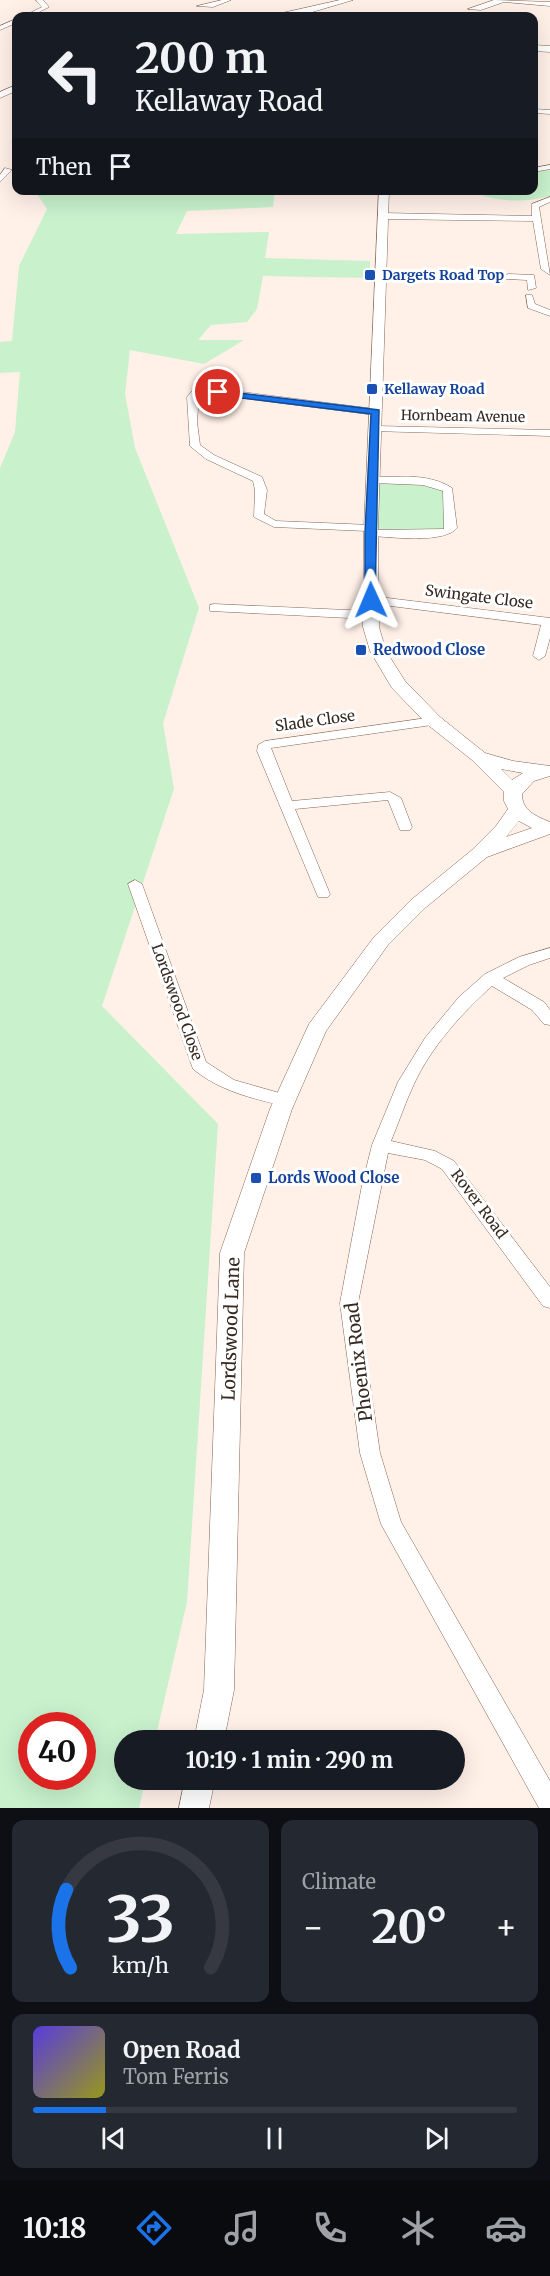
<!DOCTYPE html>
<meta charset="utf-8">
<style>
:root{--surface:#171b24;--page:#242831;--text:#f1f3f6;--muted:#9ea1a6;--line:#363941;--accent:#1a73e8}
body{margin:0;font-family:Merriweather,serif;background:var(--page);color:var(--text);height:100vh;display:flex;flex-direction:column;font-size:22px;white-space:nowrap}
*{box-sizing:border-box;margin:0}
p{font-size:20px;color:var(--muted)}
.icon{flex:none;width:33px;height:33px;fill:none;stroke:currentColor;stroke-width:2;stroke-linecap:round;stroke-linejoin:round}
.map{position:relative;height:1808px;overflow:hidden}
.details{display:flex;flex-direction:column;gap:12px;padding:12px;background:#0d0f14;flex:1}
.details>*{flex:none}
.guide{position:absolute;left:12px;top:12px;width:526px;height:183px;border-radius:12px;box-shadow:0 6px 24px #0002;background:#171b24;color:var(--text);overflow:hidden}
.speed{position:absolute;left:18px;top:1712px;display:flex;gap:12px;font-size:30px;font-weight:700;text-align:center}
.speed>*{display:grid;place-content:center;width:78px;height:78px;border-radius:50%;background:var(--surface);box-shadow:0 6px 24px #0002;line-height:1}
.speed .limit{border:9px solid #d22;background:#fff;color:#111}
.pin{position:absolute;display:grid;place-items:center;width:51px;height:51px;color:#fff;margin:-26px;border:3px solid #fff;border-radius:50%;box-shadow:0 2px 6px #0007}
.me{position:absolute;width:66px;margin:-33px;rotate:359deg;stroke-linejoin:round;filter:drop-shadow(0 0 4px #0008)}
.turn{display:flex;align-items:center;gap:21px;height:126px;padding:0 24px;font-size:27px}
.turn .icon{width:78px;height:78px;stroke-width:2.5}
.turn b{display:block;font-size:42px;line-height:51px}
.then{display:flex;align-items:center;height:57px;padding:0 24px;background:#0003;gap:12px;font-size:22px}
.big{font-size:45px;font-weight:700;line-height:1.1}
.details .widget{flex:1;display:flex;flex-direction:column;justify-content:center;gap:9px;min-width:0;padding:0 21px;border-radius:12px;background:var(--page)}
.details .dial{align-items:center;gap:0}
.dial svg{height:156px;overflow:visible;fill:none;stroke:var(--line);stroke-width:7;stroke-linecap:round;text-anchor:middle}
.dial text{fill:var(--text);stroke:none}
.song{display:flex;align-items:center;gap:18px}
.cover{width:72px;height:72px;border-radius:9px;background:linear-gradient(135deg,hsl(250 70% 55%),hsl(60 70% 35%))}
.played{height:6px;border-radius:3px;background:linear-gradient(90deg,var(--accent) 15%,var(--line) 15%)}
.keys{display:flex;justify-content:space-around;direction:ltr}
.heat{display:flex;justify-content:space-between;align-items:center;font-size:33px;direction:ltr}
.details .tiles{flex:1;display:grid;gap:12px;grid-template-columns:1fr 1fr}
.widget:last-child{grid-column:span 2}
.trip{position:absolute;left:114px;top:1730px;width:351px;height:60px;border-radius:30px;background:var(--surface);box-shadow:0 6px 24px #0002;font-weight:700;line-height:60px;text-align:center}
.tab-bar{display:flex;height:96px;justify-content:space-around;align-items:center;background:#090b0e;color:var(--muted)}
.tab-bar .icon{width:42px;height:42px}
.tab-bar .active{color:var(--accent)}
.tab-bar b{font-size:27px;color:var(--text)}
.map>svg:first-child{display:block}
.green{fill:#c8f1cc;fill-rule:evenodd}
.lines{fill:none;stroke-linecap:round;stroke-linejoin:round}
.minor-casing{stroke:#856554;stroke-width:1}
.tertiary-casing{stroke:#856554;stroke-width:1}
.minor{fill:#fff;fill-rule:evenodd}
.tertiary{fill:#fff;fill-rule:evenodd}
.route{fill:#1a73e8;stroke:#114b97;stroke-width:1.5}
.transit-dot{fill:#1a4fb4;stroke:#fff;stroke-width:2}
.labels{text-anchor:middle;stroke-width:6;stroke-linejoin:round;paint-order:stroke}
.far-transit-label{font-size:14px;font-weight:bold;fill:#164399;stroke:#fff;text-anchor:start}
.far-street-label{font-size:14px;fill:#362921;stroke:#fff}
.street-label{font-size:15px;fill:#362921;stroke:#fff}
.transit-label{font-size:15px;font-weight:bold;fill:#164399;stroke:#fff;text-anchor:start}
.near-street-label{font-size:18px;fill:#362921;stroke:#fff}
</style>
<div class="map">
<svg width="550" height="1808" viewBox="0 0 550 1808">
<rect width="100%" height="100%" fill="#fff0e8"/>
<!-- green -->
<g class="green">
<path d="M534 166 550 170V196C519 204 498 201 467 191L534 190Z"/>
<path d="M35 191H275L273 207 187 211 176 234 269 232 265 258 370 261V278L263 276 257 309 247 322 211 325 198 340H244L204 364 130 350 125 394 135 448 199 608 163 723 174 789 102 1006 218 1124 187 1602 155 1740H124V1779H146L139 1808H0V468L15 432 20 372 0 373V342L12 341 19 266 47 209ZM32 1725H82V1776H32Z"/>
<path d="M374 480 444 486 447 532 371 533Z"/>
</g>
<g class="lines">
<defs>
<g id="minor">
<path d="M36 0H43L49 7 31 16H24L42 7Z"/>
<path d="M222 0H231L213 7 197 6Z"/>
<path d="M494 0 550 2V6L504 2 481 10 468 9Z"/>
<path d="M16 19V23L0 30V26Z"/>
<path d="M534 109 550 110V114L534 113Z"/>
<path d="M550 165V169L534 172V168Z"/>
<path d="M5 168 12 170 0 182V175Z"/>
<path d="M550 197V202L539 207 550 275 541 269 533 221 383 219 379 216 383 213 532 216V204Z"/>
<path d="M509 274 534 275 536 288 528 290 527 280 506 279V275Z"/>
<path d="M526 295H532L535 304 550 310V316L528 308Z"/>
<path d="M218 389 375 409 380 412 375 415 218 395 199 396 197 422 200 445 214 455 262 477 267 490 264 514 276 521 371 525 375 526 376 530 444 529 443 491 423 485 374 483 369 480 374 477C400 477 429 473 452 488L457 528C444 544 391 537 371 536L367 535V531L274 527 254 517 255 490 253 481 206 459 190 446 187 397 192 391Z"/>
<path d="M376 426 550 430V436L372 431V427Z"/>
<path d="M371 596 550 618V638L545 656 539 660 533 656 541 625 367 603V597Z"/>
<path d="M214 604 369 611 375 615 369 619 210 611V605Z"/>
<path d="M434 717 439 718 441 721 439 724 271 748 292 801 390 792 401 798 412 827 410 830H400L388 800 295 809 330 894 328 897H318L257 751 258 745 265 741Z"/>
<path d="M135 880 142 884 206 1062 234 1080 290 1096 292 1100 290 1104 284 1106C251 1098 220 1091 193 1069L128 884Z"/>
<path d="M550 948V958L529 965 503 978 544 1002 550 1010V1025L544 1024 532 1010 492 986C462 1013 431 1047 414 1084 405 1103 399 1122 391 1141L435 1151 454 1161 550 1287V1308L543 1306 442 1169 425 1160 388 1153 358 1303 380 1453 401 1522 550 1781V1808H539L381 1524 360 1453 340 1303 362 1185 372 1145 398 1082 425 1038 459 997 485 974 519 957Z"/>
</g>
<g id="tertiary">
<path d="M340 0H353L309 13 269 16Z"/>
<path d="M534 45 550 46V52L534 51Z"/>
<path d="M16 85V91L0 98V92Z"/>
<path d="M379 190H389L378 528 379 627 386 651 405 681 440 717 485 753 513 761 550 766V776L534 781 522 794C522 811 536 816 550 822V834L487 857 425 908 388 945 326 1031 292 1109 244 1253 234 1690 224 1740H194L204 1690 220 1253 270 1109 309 1024 374 937 411 900 472 850 496 826 508 809 504 801V792L472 760 428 725 392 688 370 651 363 627 364 528ZM501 769 523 773 512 780ZM519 821 532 828 506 837Z"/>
<path d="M185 1779H215L209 1808H179Z"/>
</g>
</defs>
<!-- minor casing -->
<use href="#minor" class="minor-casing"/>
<!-- tertiary casing -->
<use href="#tertiary" class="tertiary-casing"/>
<!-- minor -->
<use href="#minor" class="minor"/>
<!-- tertiary -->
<use href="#tertiary" class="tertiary"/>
</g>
<!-- route -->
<path class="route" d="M215 390 379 410 375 602 371 603 365 600V533L371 414 218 395 215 394Z"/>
<!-- markers -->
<g class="transit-dot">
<rect x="364" y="269" width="12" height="12" rx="3"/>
<rect x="366" y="383" width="12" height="12" rx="3"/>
<rect x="355" y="644" width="12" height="12" rx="3"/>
<rect x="250" y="1172" width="12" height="12" rx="3"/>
</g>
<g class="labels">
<!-- far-transit labels -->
<g class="far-transit-label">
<text x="382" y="280">Dargets Road Top</text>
<text x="384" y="394">Kellaway Road</text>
</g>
<!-- far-street labels -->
<g class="far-street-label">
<text transform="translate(463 416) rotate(1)" y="5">Hornbeam Avenue</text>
</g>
<!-- street labels -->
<g class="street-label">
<text transform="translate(479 597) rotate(7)" y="5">Swingate Close</text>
<text transform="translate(315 721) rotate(-8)" y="5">Slade Close</text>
<text transform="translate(177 1002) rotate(70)" y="5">Lordswood Close</text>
<text transform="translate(479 1204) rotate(53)" y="5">Rover Road</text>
</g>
<!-- transit labels -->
<g class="transit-label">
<text x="373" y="655">Redwood Close</text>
<text x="268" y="1183">Lords Wood Close</text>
</g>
<!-- near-street labels -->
<g class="near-street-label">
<text transform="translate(231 1329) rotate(-88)" y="6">Lordswood Lane</text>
<text transform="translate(359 1362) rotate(-97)" y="6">Phoenix Road</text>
</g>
</g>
</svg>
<div class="speed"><div class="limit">40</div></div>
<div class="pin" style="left:218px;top:392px;background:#d93025"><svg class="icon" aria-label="arrive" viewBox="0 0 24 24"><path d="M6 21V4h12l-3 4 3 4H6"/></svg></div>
<svg class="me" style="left:371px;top:600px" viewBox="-20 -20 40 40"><path d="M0-17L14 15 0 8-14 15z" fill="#1a73e8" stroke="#fff" stroke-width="4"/></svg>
<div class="trip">10:19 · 1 min · 290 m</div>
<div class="guide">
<div class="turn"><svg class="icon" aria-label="left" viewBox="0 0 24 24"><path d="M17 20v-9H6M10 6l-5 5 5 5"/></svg><div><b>200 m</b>Kellaway Road</div></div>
<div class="then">Then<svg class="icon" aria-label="arrive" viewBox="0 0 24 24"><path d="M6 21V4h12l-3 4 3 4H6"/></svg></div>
</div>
</div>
<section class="details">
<div class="tiles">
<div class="widget dial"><svg viewBox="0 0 100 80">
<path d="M14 69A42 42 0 1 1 86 69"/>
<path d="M14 69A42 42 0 0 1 12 29" stroke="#1a73e8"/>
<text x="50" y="56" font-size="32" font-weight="700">33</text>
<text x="50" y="72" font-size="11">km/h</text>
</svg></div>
<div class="widget"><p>Climate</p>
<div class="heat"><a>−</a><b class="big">20°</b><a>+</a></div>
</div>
<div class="widget">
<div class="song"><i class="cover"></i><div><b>Open Road</b><p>Tom Ferris</p></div></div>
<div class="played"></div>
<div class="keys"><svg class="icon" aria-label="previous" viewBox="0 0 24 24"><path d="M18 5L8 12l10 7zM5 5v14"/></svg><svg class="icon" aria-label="pause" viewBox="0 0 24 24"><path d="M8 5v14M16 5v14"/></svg><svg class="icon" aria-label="next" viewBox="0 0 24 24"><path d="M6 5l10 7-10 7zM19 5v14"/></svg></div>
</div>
</div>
</section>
<nav class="tab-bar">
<b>10:18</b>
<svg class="icon active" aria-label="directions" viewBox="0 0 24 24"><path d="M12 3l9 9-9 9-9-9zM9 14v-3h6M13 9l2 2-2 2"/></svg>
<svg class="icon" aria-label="music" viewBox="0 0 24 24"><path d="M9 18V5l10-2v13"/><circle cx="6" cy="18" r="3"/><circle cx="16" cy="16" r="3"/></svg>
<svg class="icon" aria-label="phone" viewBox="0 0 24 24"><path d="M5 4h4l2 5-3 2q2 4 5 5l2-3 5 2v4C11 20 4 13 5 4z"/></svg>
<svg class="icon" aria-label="climate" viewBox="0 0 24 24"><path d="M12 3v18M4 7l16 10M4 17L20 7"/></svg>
<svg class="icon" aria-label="car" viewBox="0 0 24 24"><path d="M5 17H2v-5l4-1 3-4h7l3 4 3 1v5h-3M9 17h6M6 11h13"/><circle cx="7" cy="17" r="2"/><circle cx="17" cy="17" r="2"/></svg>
</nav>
